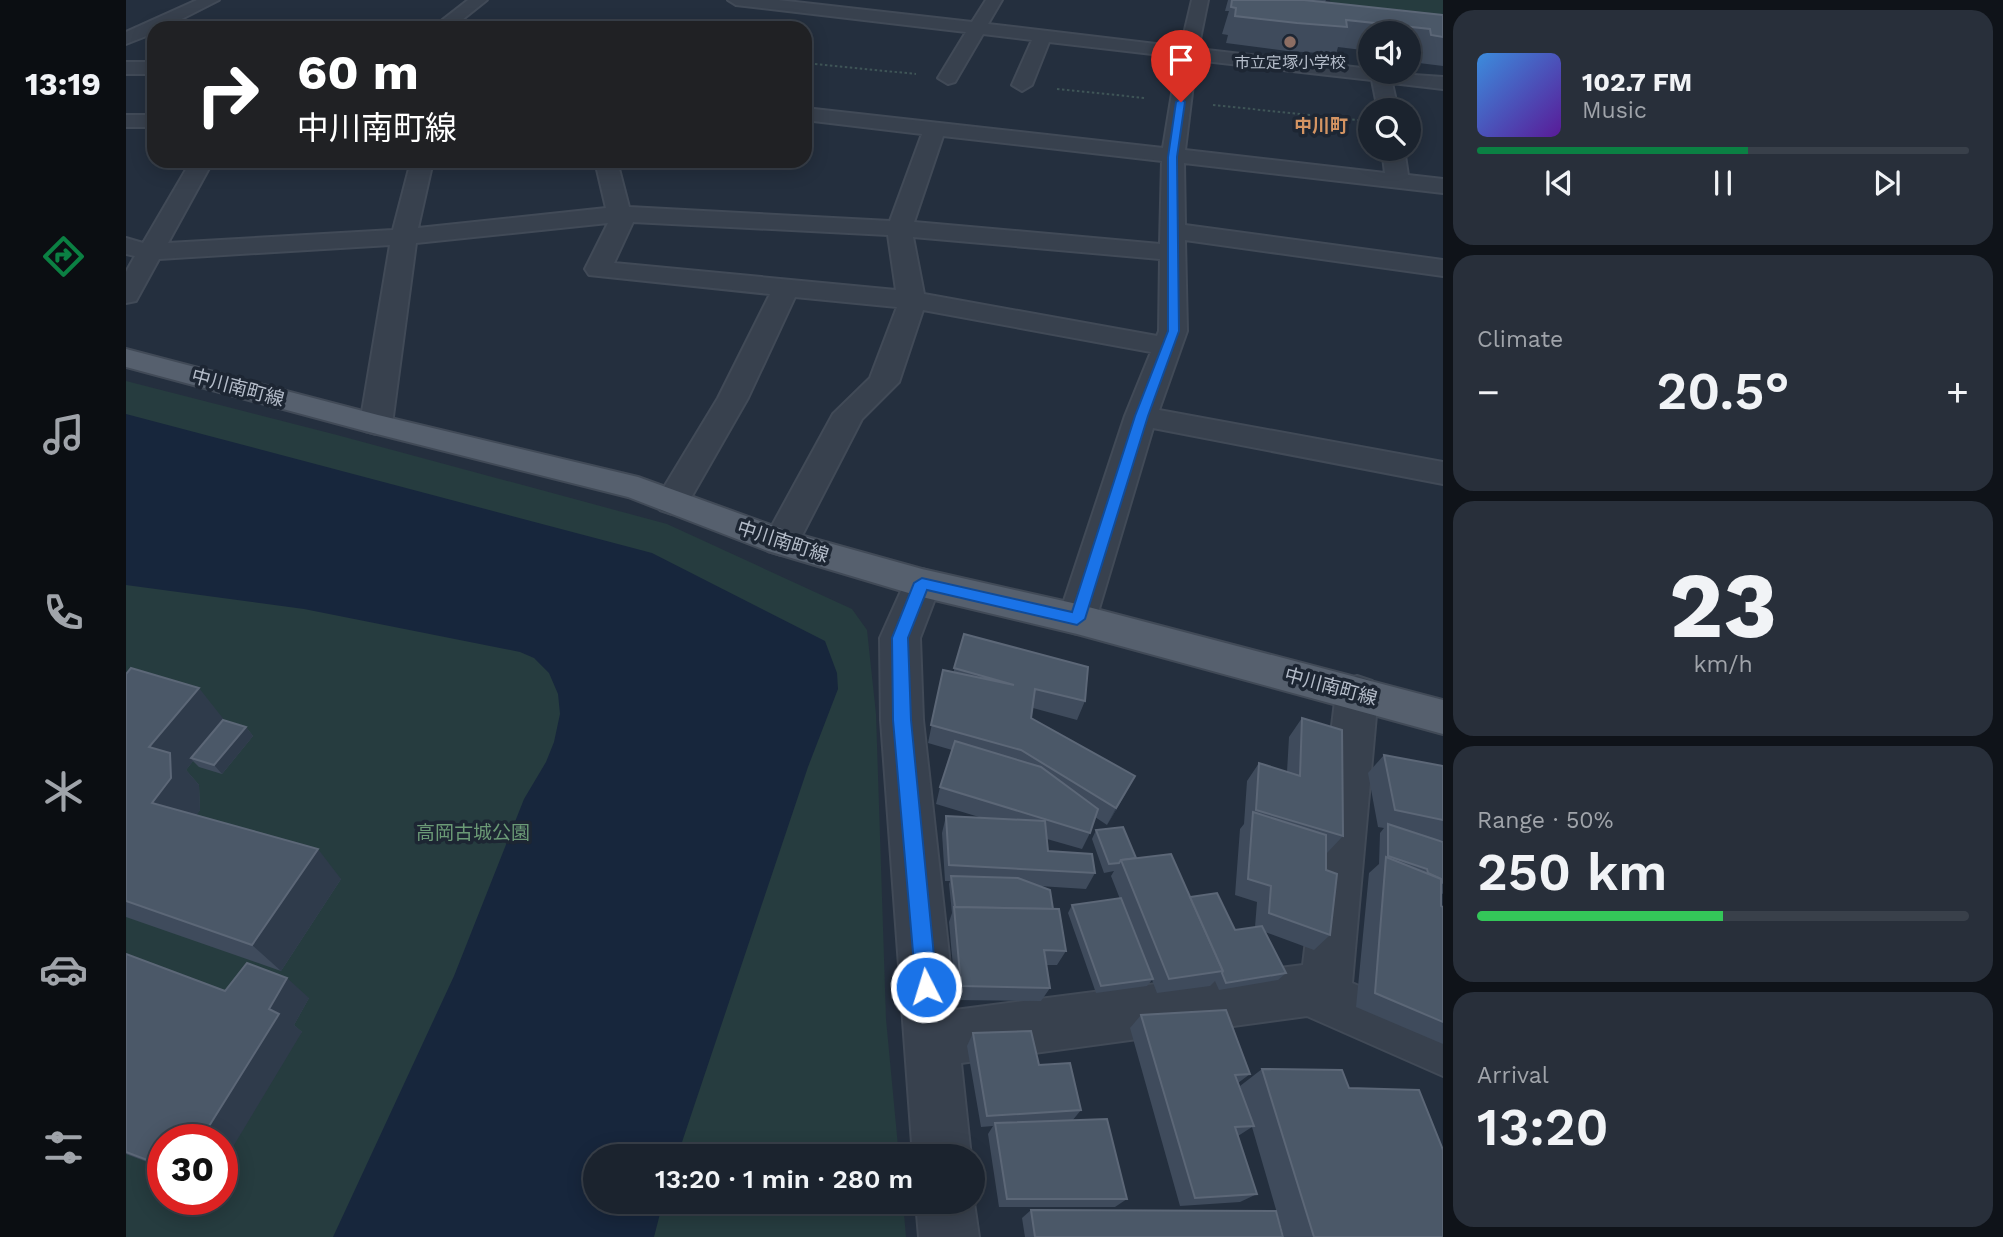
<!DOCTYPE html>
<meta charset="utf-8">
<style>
:root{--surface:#1b232e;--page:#282f3a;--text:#f1f3f6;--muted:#a0a4aa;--line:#39404a;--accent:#0b8043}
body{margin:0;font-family:"Work Sans","Noto Sans JP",sans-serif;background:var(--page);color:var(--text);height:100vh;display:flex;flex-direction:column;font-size:26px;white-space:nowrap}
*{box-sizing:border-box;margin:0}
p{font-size:23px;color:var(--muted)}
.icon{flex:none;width:38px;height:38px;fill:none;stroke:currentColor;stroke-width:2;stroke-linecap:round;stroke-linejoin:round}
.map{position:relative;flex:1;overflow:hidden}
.details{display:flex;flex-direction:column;gap:10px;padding:10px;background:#0f1319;width:560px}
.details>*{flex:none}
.top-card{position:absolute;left:21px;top:21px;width:665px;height:147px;border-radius:21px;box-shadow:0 4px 18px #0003,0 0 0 2px var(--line);background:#202124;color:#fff;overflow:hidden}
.fabs{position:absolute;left:1232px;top:21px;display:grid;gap:14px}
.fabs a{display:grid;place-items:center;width:63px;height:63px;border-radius:50%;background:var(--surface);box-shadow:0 4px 18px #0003,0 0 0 2px var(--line);font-size:35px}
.speed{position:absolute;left:21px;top:1124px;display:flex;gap:14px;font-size:35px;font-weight:700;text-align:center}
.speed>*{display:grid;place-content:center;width:91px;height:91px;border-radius:50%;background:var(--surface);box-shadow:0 4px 18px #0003,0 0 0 2px var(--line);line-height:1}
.speed .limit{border:10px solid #d22;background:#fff;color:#111}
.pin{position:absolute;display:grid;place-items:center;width:60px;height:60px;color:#fff;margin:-72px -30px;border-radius:50% 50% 50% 0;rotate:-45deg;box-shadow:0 0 7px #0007}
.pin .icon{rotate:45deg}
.me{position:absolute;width:77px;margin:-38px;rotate:355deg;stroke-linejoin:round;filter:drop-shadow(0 0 5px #0008)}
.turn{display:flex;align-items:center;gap:24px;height:147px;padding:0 35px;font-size:32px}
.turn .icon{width:91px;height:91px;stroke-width:2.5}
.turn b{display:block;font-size:49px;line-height:60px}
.big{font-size:52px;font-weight:600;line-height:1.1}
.details .widget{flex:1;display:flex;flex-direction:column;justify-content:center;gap:10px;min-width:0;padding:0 24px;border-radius:21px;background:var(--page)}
.details .dial{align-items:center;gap:0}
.dial b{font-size:91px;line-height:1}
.song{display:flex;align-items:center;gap:21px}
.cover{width:84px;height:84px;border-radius:10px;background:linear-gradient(135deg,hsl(210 70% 55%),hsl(270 70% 35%))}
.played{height:7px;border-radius:4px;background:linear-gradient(90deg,var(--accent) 55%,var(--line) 55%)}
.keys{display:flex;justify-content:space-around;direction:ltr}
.heat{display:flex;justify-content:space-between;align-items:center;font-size:38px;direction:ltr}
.charge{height:10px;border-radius:5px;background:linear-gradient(90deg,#34c759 50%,var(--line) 0)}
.trip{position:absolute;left:457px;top:1144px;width:402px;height:70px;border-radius:35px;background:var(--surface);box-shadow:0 4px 18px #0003,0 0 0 2px var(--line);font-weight:600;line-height:70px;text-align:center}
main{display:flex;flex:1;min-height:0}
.menu{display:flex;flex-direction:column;width:126px;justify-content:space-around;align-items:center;background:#0b0e12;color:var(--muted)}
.menu .icon{width:49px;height:49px}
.menu .on{color:var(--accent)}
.menu b{font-size:32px;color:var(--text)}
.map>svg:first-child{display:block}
.green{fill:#263c3f;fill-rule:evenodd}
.water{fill:#17263c}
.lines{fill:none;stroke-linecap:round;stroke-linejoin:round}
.minor-casing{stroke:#414a57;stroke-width:4}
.major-casing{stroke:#414a57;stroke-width:4}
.path{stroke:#3f5557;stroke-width:2;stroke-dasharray:2.5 2.5;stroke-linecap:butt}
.minor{fill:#38414e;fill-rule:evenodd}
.major{fill:#56606e;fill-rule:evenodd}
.wall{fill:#3f4b5c}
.shaded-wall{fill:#2f3b4b}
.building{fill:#4b5868;stroke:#5c6777;stroke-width:2}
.route{fill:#1a73e8;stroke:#114b97;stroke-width:2}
.education-dot{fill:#8d6e63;stroke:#1d2633;stroke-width:2.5}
.labels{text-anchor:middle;stroke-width:7;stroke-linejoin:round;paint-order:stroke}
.far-poi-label{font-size:16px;fill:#b4bcc9;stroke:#1d2633}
.far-neighbourhood-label{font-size:18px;font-weight:bold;fill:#d59563;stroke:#1d2633}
.street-label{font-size:19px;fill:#b4bcc9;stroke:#1d2633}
.park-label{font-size:19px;fill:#6b9a76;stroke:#1d2633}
</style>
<main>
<nav class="menu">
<b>13:19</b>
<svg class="icon on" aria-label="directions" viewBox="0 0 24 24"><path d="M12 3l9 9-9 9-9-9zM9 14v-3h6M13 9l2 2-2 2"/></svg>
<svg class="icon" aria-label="music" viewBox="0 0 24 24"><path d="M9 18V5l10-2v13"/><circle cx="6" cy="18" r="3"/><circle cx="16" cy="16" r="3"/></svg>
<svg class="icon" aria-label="phone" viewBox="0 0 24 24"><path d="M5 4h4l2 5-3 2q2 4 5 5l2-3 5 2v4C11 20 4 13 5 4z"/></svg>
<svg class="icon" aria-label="climate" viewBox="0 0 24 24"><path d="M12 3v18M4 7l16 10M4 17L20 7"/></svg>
<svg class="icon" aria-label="car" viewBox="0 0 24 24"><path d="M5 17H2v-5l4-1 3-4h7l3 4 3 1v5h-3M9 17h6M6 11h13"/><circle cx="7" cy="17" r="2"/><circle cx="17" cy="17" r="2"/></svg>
<svg class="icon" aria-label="filters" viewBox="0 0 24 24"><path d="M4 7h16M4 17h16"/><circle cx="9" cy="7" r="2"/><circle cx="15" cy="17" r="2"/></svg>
</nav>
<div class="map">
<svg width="1317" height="1237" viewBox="0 0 1317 1237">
<rect width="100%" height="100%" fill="#242f3e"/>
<!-- green -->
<g class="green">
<path d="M1204 0H1317V36L1209 25Z"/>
<path d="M0 381 211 435 541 524 726 609 741 630 750 714 760 1019 773 1157H469V1202H777L780 1237H0ZM37 1139H96V1199H37Z"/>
</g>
<!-- water -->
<path class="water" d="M0 414 526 553 699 641 711 673 712 689 682 767 551 1157H469V1202H537L528 1237H207L328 976 398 799 420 762 428 742 434 714 432 694 423 673 408 658 394 652 178 609 0 585Z"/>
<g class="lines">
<defs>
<g id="minor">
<path d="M71 0H93L38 28H28V33L0 44V32Z"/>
<path d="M342 0H361L326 28H306Z"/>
<path d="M602 0H652L846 22 860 0H876L862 24 1055 47 1066 0H1082L1072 49 1244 69V72L1317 77V89L1266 83 1272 110H1252L1246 80 1070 60 1059 150 1259 173 1256 149H1278L1282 175 1317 179V193L1058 163 1059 225 1317 260V276L1059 240 1061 331 1033 410 1317 462V484L1027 428 970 619 965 629 951 634 937 629 932 619 999 416 1025 352 797 310 773 382 736 419 668 551 655 555 642 551 637 542 707 414 744 378 771 307 669 297 622 398 558 510 546 514 534 510 529 502 592 398 644 294 463 275 459 269 482 223 290 243 266 424 261 431 250 434 239 431 234 424 264 245 33 259 10 301 0 303V272L9 256 0 254V238L17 243 65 161H87L42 243 267 230 285 161H307L292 228 480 208 469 161H491L503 207 764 221 796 134 679 120V108L1037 148 1052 57 923 42 906 85 896 91 886 85 906 40 857 34 829 82 822 84 812 78 840 32 610 5ZM817 136 1036 161 1034 244 788 222ZM507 222 762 235 770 290 488 263ZM787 237 1034 259 1033 331 1031 336 798 294Z"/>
<rect x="0" y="62" width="28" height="12"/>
<rect x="0" y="115" width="28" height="12"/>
<path d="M796 569 809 573 815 583 794 638 797 720 829 1010 1177 965 1210 693 1216 681 1231 676 1246 681 1252 693 1226 983 1317 1022V1076L1181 1016 835 1063 845 1157H787L755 720 754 638 783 573Z"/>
<path d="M847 1196 853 1237H793L790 1202H847Z"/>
</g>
<path id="major" d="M0 349 252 415 512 477 667 533 796 569 951 604 1317 700V734L951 634 796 597 642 551 502 497 239 431 0 367Z"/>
</defs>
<!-- minor casing -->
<use href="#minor" class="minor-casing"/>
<!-- major casing -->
<use href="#major" class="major-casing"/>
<!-- path -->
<g class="path">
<path d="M679 63 790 74"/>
<path d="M931 89 1019 98"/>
<path d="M1087 105 1232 120"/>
</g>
<!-- minor -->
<use href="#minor" class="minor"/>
<!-- major -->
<use href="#major" class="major"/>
</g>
<!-- wall -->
<g class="wall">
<path d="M1102 0H1200L1199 2 1317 15V66L1293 63 1291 56 1283 55V33H1244V51L1212 47 1210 54 1161 51 1100 43 1102 35 1096 34 1103 11H1099Z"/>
<path d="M828 668 959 701 951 720 907 708 905 718 1000 793 981 825 969 817 964 833 956 849 921 839 922 851 969 873 960 889 913 886 927 909 940 951 931 965H920L924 988 915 1001 830 1000 823 922 826 913 823 884 824 881H819L816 833 820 816 853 817 810 804 814 787 826 750 802 743 817 670 828 672Z"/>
<path d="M0 674 99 721 120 727 127 736 96 774 73 767 67 761 60 770 73 785 74 810 70 815 215 879 155 971 0 917Z"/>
<path d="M1176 718 1217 836 1201 853 1200 852V870L1204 935 1188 950 1139 932 1160 973 1152 980 1093 990 1089 981 1084 986 1031 993 1026 980 1021 986 970 993 942 913 946 905 994 899 985 876 988 871 978 873 966 839 970 830 1109 930 1129 927 1131 902 1109 895 1114 829 1118 824 1121 781 1133 763 1161 772 1163 737Z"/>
<path d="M1258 755 1317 766V841L1306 839 1317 842V894L1315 893V906L1317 907V1044L1230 1007 1243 873 1253 864 1254 833 1258 828 1252 827 1242 773Z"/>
<path d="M0 954 99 991 183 998 168 1025 176 1032 37 1139V1168L0 1154Z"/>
<path d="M1015 1015 1124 1074 1112 1083 1117 1096 1114 1086 1136 1069 1223 1088 1317 1237H1158L1126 1127 1112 1136 1131 1194 1114 1202 1054 1206 1004 1028Z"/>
<path d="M847 1033 913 1065 955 1110 946 1121 1001 1199 989 1207H873L862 1134 867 1126 855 1127 841 1046Z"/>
<path d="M905 1210 1157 1237H899L896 1218Z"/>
</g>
<!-- shaded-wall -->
<g class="shaded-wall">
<path d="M73 688 99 721 65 758 67 761 60 770 73 785 74 810 57 834 26 803 23 747Z"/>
<path d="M120 727 127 736 96 774 88 765Z"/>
<path d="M1009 776 1000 793 981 825 990 808Z"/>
<path d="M192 849 215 879 155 971 126 945Z"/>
<path d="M161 978 183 998 168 1025 176 1032 96 1165V1139H75L143 1009Z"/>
</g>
<!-- building -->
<g class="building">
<path d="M1106 0H1178L1317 15V37L1305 35 1304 29 1220 20 1221 27 1171 23 1109 16 1110 8 1105 7Z"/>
<path d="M838 634 962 667 959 701 909 689 905 718 1009 776 990 808 895 750 805 725 817 670 888 685 828 668Z"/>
<path d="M5 668 73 688 23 747 44 753 45 778 26 803 192 849 126 945 0 901V674Z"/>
<path d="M1176 718 1216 730 1217 836 1130 810 1133 763 1174 776Z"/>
<path d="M97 720 120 727 88 765 65 758Z"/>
<path d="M829 741 915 767 972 809 964 833 814 787Z"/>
<path d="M1258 755 1317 766V820L1269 810Z"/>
<path d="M1127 812 1200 835V870L1211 874 1204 935 1143 913 1145 886 1122 879Z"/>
<path d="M820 816 919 821 922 851 966 854 969 873 823 865Z"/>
<path d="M1262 824 1317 842V883L1315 882V879L1302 873 1301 869 1262 856Z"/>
<path d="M997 827 1010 858 995 860 993 863 983 864 970 830Z"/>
<path d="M1045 854 1097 971 1043 979 995 860Z"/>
<path d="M1260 857 1315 879V906L1317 907V1022L1249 993Z"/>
<path d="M825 876 892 878 924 890 927 909 829 907Z"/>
<path d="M1091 893 1109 930 1136 926 1160 973 1100 983 1096 973 1097 971 1064 897Z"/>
<path d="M995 898 1027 979 975 986 946 905Z"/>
<path d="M828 907 933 909 940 951 918 950 924 988 835 986Z"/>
<path d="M0 954 99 991 121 963 161 978 143 1009 153 1014 75 1139H37V1166L0 1152Z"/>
<path d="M1100 1010 1124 1074 1109 1075 1128 1126 1109 1127 1131 1194 1069 1198 1015 1015Z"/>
<path d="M905 1031 913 1065 944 1063 955 1110 861 1116 847 1033Z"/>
<path d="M1136 1069 1216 1070 1223 1088 1293 1090 1317 1150V1237H1188Z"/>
<path d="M981 1119 1001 1199H881L869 1123Z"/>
<path d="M905 1210 1150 1211 1157 1237H909Z"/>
</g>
<!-- route -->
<path class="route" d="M1055 99 1059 102 1051 157 1053 331 1022 416 959 619 951 625 801 590 782 638 785 720 811 987 808 995 800 998 793 995 790 987 767 720 766 638 788 583 796 578 946 612 1009 416 1042 331V157L1050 102Z"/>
<!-- markers -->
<circle class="education-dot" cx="1164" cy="42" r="7"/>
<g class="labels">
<!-- far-poi labels -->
<g class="far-poi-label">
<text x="1164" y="68">市立定塚小学校</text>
</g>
<!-- far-neighbourhood labels -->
<g class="far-neighbourhood-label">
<text x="1195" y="132">中川町</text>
</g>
<!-- street labels -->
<g class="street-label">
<text transform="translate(112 387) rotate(15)" y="7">中川南町線</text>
<text transform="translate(657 541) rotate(18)" y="7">中川南町線</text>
<text transform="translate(1205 686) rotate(15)" y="7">中川南町線</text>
</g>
<!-- park labels -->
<g class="park-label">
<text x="347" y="839">高岡古城公園</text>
</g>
</g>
</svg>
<div class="fabs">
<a><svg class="icon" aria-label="sound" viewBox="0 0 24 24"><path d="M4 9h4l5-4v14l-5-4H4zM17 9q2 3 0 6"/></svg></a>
<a><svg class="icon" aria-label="search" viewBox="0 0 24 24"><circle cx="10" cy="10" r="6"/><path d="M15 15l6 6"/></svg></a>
</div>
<div class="speed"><div class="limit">30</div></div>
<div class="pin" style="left:1055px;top:102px;background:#d93025"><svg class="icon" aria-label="arrive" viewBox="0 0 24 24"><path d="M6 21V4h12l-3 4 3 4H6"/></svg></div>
<svg class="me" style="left:800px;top:987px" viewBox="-20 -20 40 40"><circle r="17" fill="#1a73e8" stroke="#fff" stroke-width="3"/><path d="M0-11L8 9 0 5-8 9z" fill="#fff"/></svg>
<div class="trip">13:20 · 1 min · 280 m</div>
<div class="top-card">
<div class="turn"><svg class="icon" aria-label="right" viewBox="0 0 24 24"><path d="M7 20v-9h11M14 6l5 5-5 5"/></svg><div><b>60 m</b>中川南町線</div></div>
</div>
</div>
<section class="details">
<div class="widget">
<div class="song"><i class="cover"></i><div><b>102.7 FM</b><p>Music</p></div></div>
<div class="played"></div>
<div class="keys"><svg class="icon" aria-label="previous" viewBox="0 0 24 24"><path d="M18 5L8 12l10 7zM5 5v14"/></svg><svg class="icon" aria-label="pause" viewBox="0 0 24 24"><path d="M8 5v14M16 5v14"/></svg><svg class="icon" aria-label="next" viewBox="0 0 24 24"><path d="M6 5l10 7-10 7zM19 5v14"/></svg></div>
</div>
<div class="widget"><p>Climate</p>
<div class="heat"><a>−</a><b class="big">20.5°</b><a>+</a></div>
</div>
<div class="widget dial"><b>23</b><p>km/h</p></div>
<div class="widget"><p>Range · 50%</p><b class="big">250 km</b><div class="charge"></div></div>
<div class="widget"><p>Arrival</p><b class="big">13:20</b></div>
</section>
</main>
